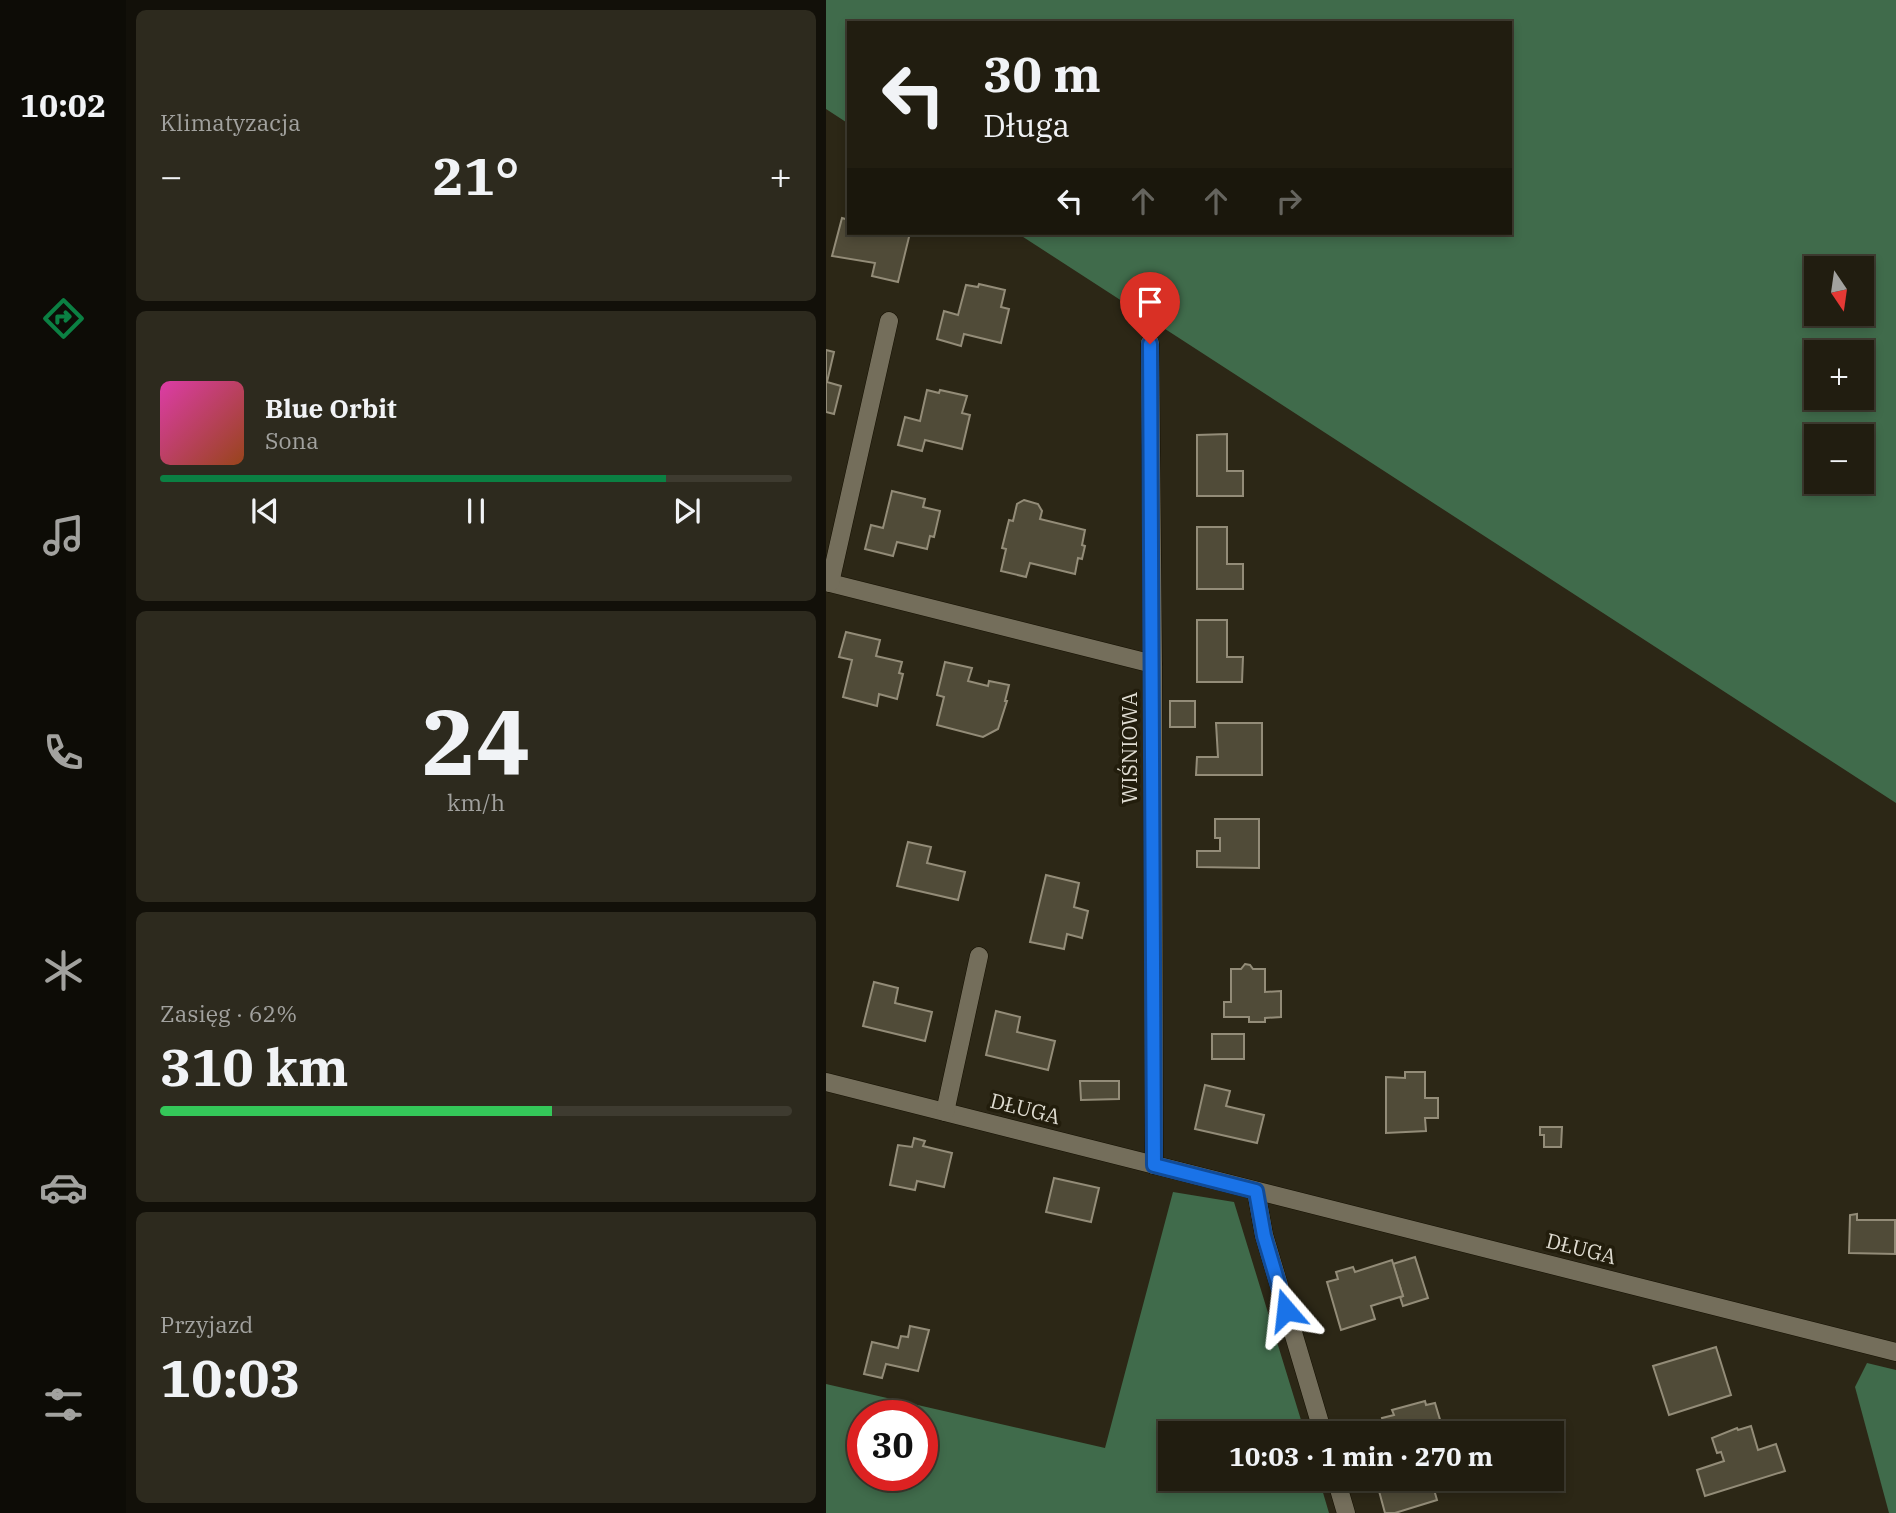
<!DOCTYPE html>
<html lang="pl">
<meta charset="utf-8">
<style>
:root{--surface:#211d10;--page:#2d2a1e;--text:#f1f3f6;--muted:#a2a29f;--line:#3e3b30;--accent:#0b8043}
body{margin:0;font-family:"IBM Plex Serif",serif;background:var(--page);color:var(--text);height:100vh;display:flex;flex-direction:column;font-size:26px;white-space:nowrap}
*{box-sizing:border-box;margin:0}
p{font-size:23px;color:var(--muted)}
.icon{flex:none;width:38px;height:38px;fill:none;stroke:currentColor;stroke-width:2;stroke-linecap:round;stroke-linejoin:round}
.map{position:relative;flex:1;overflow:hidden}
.sheet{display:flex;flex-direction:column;gap:10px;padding:10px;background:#121009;width:700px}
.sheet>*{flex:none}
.top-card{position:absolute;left:21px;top:21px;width:665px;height:214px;border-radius:0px;box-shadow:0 4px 10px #0003,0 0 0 2px var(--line);background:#211d10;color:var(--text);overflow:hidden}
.needle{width:46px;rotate:167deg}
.controls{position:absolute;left:978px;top:256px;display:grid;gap:14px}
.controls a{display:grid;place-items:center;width:70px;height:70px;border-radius:0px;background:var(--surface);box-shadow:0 4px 10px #0003,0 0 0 2px var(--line);font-size:35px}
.speed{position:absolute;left:21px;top:1400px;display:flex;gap:14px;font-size:35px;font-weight:700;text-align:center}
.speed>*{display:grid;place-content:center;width:91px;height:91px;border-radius:50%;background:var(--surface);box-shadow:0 4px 10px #0003,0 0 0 2px var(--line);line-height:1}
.speed .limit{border:10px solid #d22;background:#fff;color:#111}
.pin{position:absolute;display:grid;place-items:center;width:60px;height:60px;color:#fff;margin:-72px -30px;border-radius:50% 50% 50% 0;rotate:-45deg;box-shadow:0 0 7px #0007}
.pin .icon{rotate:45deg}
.me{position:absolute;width:77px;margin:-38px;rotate:343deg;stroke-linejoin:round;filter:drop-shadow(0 0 5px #0008)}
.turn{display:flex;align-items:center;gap:24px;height:147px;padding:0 21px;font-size:32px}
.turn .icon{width:91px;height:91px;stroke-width:2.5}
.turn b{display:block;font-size:49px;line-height:60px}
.lanes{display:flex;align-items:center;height:66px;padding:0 21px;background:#0003;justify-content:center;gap:35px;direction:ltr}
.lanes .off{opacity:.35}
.big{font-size:52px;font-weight:700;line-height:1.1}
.sheet .tile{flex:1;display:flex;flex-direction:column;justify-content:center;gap:10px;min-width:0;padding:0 24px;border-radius:10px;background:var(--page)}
.sheet .dial{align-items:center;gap:0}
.dial b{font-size:91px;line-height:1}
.song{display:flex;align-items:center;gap:21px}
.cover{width:84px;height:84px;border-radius:10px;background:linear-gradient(135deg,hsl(320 70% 55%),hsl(20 70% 35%))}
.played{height:7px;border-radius:4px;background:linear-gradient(90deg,var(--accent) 80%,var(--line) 80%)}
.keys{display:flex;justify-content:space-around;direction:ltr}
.heat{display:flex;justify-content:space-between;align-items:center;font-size:38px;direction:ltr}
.charge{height:10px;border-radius:5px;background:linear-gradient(90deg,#34c759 62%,var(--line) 0)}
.trip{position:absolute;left:332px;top:1421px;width:406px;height:70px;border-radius:0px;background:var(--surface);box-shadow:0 4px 10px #0003,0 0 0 2px var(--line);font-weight:700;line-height:70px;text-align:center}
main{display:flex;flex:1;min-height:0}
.tabs{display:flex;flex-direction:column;width:126px;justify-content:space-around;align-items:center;background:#0d0c06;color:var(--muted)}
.tabs .icon{width:49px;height:49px}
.tabs .current{color:var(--accent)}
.tabs b{font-size:32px;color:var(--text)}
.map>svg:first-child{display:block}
.forest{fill:#406b4b;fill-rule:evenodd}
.building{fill:#504b38;stroke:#938c78;stroke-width:2}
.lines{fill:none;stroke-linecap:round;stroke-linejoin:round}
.street-casing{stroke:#151002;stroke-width:19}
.street{stroke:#746e5b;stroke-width:18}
.route-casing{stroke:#114b97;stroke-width:18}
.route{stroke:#1a73e8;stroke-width:12}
.labels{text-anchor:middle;stroke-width:7;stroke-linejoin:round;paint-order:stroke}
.street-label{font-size:21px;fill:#dfdcd1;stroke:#221d0c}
</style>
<main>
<nav class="tabs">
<b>10:02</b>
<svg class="icon current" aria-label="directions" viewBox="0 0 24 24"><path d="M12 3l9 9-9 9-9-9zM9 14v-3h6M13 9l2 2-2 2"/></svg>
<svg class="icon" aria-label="music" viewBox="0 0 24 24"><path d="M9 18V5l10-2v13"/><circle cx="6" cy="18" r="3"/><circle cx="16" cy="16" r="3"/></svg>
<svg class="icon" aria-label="phone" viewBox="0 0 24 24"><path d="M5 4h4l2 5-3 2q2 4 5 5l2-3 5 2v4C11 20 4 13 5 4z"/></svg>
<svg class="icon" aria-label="climate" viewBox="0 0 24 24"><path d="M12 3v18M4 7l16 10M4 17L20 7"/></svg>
<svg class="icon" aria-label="car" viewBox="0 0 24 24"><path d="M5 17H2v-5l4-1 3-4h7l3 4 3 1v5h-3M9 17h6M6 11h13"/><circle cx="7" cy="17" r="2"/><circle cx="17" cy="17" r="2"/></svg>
<svg class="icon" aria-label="filters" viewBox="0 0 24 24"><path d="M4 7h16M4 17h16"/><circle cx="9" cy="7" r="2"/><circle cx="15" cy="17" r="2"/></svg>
</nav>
<section class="sheet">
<div class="tile"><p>Klimatyzacja</p>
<div class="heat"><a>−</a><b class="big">21°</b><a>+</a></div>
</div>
<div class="tile">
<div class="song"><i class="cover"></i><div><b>Blue Orbit</b><p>Sona</p></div></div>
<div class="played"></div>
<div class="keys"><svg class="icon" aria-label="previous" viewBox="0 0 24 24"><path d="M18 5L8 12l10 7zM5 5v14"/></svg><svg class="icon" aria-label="pause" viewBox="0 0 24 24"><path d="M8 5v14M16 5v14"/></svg><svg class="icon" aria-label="next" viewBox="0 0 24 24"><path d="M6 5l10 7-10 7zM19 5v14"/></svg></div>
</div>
<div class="tile dial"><b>24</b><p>km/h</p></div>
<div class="tile"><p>Zasięg · 62%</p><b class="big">310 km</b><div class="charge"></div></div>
<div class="tile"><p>Przyjazd</p><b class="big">10:03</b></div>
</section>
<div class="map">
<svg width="1070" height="1513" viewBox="0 0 1070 1513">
<rect width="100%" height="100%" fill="#2c2716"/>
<!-- forest -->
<g class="forest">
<path d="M0 0H1070V803L191 233H684V23H23V124L0 109ZM990 268H1036V313H990ZM990 352H1036V397H990ZM990 436H1036V481H990Z"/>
<path d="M347 1192 408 1202 479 1433H345V1479H493L503 1513H0V1384L279 1448ZM37 1416H96V1475H37Z"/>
<path d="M1041 1363 1070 1370V1513H1063L1029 1387Z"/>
</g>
<!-- building -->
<g class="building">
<path d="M16 218 23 220V233H84L72 282 46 276 49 263 6 256Z"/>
<path d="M153 284 179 290 175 307 183 309 175 343 138 334 135 346 111 339 118 311 132 315 140 285 152 287Z"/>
<path d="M0 350 8 352 1 382 15 386 8 414 0 412Z"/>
<path d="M101 390 113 393 114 390 141 396 136 413 144 415 136 449 99 440 96 451 72 445 79 417 94 421Z"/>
<path d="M401 434V471H417V496H371V435Z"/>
<path d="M66 491 99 499 97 507 114 511 108 537 104 536 101 549 71 542 67 556 39 549 45 525 57 528Z"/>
<path d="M198 500 212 504 216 511 214 519 259 530 256 545 259 546 256 559 252 558 249 574 204 563 200 577 175 571 180 549 176 548 183 520 187 521 191 504Z"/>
<path d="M371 527H401V564H417V589H371Z"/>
<path d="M371 620H401V657H417L416 682H371Z"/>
<path d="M20 632 54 640 50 656 76 662 73 673 77 674 71 699 53 694 51 706 17 697 26 660 13 657Z"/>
<path d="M119 662 146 668 142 681 162 686 163 681 183 685 179 701H181L172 729 157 737 111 725 118 697 111 695Z"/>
<rect x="344" y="701" width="25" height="26"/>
<path d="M390 723H436V775H370L371 757H392Z"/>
<path d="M389 819H433V868L371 867V851H394V838H389Z"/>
<path d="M82 842 105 847 101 863 139 872 132 900 71 886Z"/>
<path d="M220 875 253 883 248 907 262 911 256 938 241 934 238 949 204 942Z"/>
<path d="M419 964 424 965 427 969H439V992L455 991V1017L439 1018V1022H423V1017H398V1002H405V969H415Z"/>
<path d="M48 982 72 988 69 1003 106 1012 99 1041 37 1026Z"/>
<path d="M170 1011 194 1017 191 1032 229 1041 222 1070 160 1055Z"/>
<rect x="386" y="1034" width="32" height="25"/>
<path d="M579 1072H599V1098H612V1118H599L600 1131 560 1133V1077L579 1078Z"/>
<path d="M254 1081H293V1099L255 1100Z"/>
<path d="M379 1085 404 1091 400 1106 438 1115 431 1143 369 1129Z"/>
<path d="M714 1127H736L735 1147H718V1135H714Z"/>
<path d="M88 1138 99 1141 97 1146 126 1153 118 1187 91 1181 89 1190 64 1185 72 1145 86 1147Z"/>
<path d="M228 1178 273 1188 265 1222 220 1212Z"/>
<path d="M1031 1214V1220H1069V1254L1023 1253 1024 1215Z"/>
<path d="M589 1257 602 1298 577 1306 574 1297 577 1296 567 1264Z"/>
<path d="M566 1260 577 1296 545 1306 549 1319 515 1330 501 1282 512 1279 510 1272 527 1267 529 1272Z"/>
<path d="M84 1326 103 1330 92 1371 60 1364 56 1378 38 1374 46 1342 72 1348 75 1336 82 1337Z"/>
<path d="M890 1347 905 1395 843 1415 827 1366Z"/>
<path d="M599 1401 600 1405 609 1403 618 1433H560L556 1418 568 1415 566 1410Z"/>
<path d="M925 1426 932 1450 950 1444 959 1471 879 1496 871 1470 898 1461 895 1452 891 1453 886 1438 911 1428 912 1430Z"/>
<path d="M562 1479H590V1480L564 1487Z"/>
<path d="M594 1479H605L611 1500 569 1513H559L553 1491Z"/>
</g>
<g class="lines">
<defs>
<g id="street">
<path d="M324 343 327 664"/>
<path d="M0 582 327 664 328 1165"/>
<path d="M4 583 63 321"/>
<path d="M0 1082 1070 1352"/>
<path d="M119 1112 153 956"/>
<path d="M430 1191 438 1235 497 1433"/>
<path d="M510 1479 520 1513"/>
</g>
</defs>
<!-- street casing -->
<use href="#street" class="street-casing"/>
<!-- street -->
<use href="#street" class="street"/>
</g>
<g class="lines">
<defs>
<path id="route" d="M324 344 328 1165 430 1191 438 1236 460 1310"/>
</defs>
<!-- route casing -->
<use href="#route" class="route-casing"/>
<!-- route -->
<use href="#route" class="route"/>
</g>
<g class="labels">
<!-- street labels -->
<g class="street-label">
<text transform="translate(304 748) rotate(-90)" y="7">WIŚNIOWA</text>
<text transform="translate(199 1109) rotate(14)" y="7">DŁUGA</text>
<text transform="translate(755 1249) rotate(14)" y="7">DŁUGA</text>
</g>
</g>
</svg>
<div class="controls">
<a><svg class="needle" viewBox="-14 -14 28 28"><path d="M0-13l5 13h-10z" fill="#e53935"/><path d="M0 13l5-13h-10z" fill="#a2a29f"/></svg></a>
<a>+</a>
<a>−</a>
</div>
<div class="speed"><div class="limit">30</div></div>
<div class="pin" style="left:324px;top:344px;background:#d93025"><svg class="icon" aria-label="arrive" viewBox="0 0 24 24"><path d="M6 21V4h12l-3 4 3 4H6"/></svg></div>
<svg class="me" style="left:460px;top:1310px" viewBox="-20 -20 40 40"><path d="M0-17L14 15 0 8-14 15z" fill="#1a73e8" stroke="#fff" stroke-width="4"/></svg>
<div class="trip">10:03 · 1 min · 270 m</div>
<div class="top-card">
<div class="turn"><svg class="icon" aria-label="left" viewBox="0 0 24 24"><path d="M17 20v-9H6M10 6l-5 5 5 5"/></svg><div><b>30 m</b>Długa</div></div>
<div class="lanes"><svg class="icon" aria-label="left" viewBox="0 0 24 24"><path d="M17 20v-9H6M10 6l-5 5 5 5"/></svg><svg class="icon off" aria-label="ahead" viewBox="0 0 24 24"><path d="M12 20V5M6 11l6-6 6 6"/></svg><svg class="icon off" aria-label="ahead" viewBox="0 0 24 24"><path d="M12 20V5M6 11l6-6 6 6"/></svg><svg class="icon off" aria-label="right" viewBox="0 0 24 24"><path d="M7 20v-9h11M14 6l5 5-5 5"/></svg></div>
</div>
</div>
</main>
